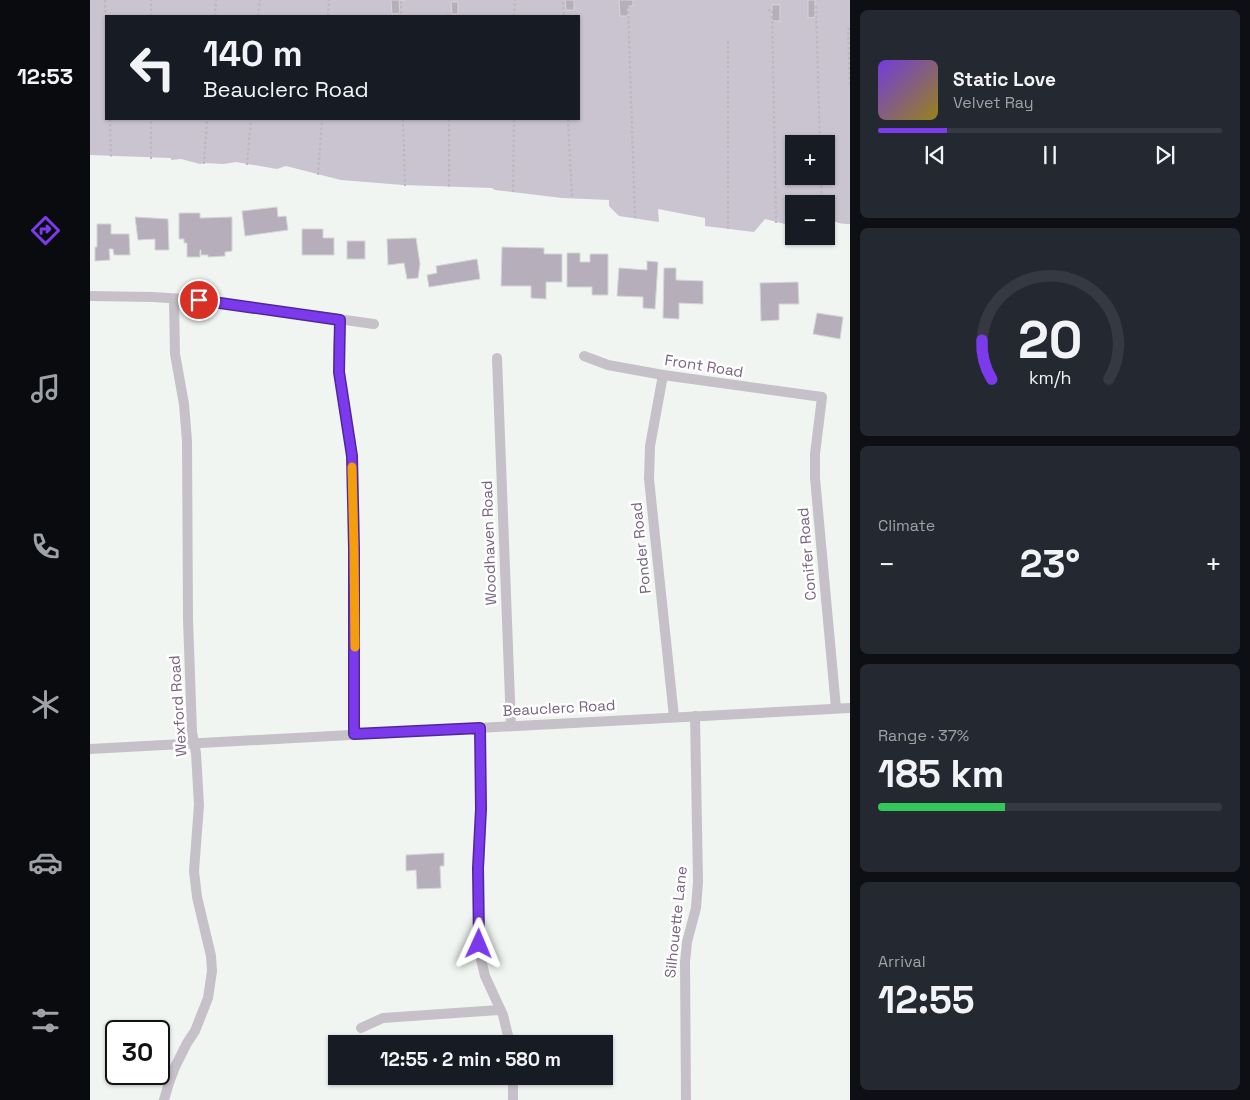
<!DOCTYPE html>
<meta charset="utf-8">
<style>
:root{--surface:#171b24;--page:#242831;--text:#f1f3f6;--muted:#9ea1a6;--line:#363941;--accent:#7c3aed}
body{margin:0;font-family:"Space Grotesk",sans-serif;background:var(--page);color:var(--text);height:100vh;display:flex;flex-direction:column;font-size:19px;white-space:nowrap}
*{box-sizing:border-box;margin:0}
p{font-size:16px;color:var(--muted)}
.icon{flex:none;width:28px;height:28px;fill:none;stroke:currentColor;stroke-width:2;stroke-linecap:round;stroke-linejoin:round}
.map{position:relative;flex:1;overflow:hidden}
.side{display:flex;flex-direction:column;gap:10px;padding:10px;background:#0d0f14;width:400px}
.side>*{flex:none}
.guide{position:absolute;left:15px;top:15px;width:475px;height:105px;border-radius:0px;box-shadow:0 1px 4px #0004;background:#171b24;color:var(--text);overflow:hidden}
.fabs{position:absolute;left:695px;top:135px;display:grid;gap:10px}
.fabs a{display:grid;place-items:center;width:50px;height:50px;border-radius:0px;background:var(--surface);box-shadow:0 1px 4px #0004;font-size:25px}
.speed{position:absolute;left:15px;top:1020px;display:flex;gap:10px;font-size:25px;font-weight:700;text-align:center}
.speed>*{display:grid;place-content:center;width:65px;height:65px;border-radius:50%;background:var(--surface);box-shadow:0 1px 4px #0004;line-height:1}
.speed .limit{border:2px solid #111;border-radius:8px;background:#fff;color:#111}
.pin{position:absolute;display:grid;place-items:center;width:42px;height:42px;color:#fff;margin:-21px;border:2px solid #fff;border-radius:50%;box-shadow:0 1px 5px #0007}
.me{position:absolute;width:55px;margin:-28px;rotate:1deg;stroke-linejoin:round;filter:drop-shadow(0 0 4px #0008)}
.turn{display:flex;align-items:center;gap:18px;height:105px;padding:0 15px;font-size:22px}
.turn .icon{width:65px;height:65px;stroke-width:2.5}
.turn b{display:block;font-size:35px;line-height:42px}
.big{font-size:38px;font-weight:700;line-height:1.1}
.side .widget{flex:1;display:flex;flex-direction:column;justify-content:center;gap:8px;min-width:0;padding:0 18px;border-radius:8px;background:var(--page)}
.side .dial{align-items:center;gap:0}
.dial svg{height:130px;overflow:visible;fill:none;stroke:var(--line);stroke-width:7;stroke-linecap:round;text-anchor:middle}
.dial text{fill:var(--text);stroke:none}
.song{display:flex;align-items:center;gap:15px}
.cover{width:60px;height:60px;border-radius:8px;background:linear-gradient(135deg,hsl(260 70% 55%),hsl(50 70% 35%))}
.played{height:5px;border-radius:2px;background:linear-gradient(90deg,var(--accent) 20%,var(--line) 20%)}
.keys{display:flex;justify-content:space-around;direction:ltr}
.heat{display:flex;justify-content:space-between;align-items:center;font-size:28px;direction:ltr}
.charge{height:8px;border-radius:4px;background:linear-gradient(90deg,#34c759 37%,var(--line) 0)}
.trip{position:absolute;left:238px;top:1035px;width:285px;height:50px;border-radius:0px;background:var(--surface);box-shadow:0 1px 4px #0004;font-weight:700;line-height:50px;text-align:center}
main{display:flex;flex:1;min-height:0}
.dock{display:flex;flex-direction:column;width:90px;justify-content:space-around;align-items:center;background:#090b0e;color:var(--muted)}
.dock .icon{width:35px;height:35px}
.dock .selected{color:var(--accent)}
.dock b{font-size:22px;color:var(--text)}
.map>svg:first-child{display:block}
.water{fill:#cac3d0;fill-rule:evenodd}
.building{fill:#b6afbb;stroke:#d3d6d4}
.lines{fill:none;stroke-linecap:round;stroke-linejoin:round}
.path{stroke:#bbb7bc;stroke-width:2;stroke-dasharray:2.5 2.5;stroke-linecap:butt}
.minor{stroke:#c6c1c8;stroke-width:10}
.route-casing{stroke:#51269a;stroke-width:12}
.route{stroke:#7c3aed;stroke-width:9}
.slow{stroke:#f59e0b;stroke-width:9}
.labels{text-anchor:middle;stroke-width:5;stroke-linejoin:round;paint-order:stroke}
.street-label{font-size:15px;fill:#796382;stroke:#fff}
</style>
<main>
<nav class="dock">
<b>12:53</b>
<svg class="icon selected" aria-label="directions" viewBox="0 0 24 24"><path d="M12 3l9 9-9 9-9-9zM9 14v-3h6M13 9l2 2-2 2"/></svg>
<svg class="icon" aria-label="music" viewBox="0 0 24 24"><path d="M9 18V5l10-2v13"/><circle cx="6" cy="18" r="3"/><circle cx="16" cy="16" r="3"/></svg>
<svg class="icon" aria-label="phone" viewBox="0 0 24 24"><path d="M5 4h4l2 5-3 2q2 4 5 5l2-3 5 2v4C11 20 4 13 5 4z"/></svg>
<svg class="icon" aria-label="climate" viewBox="0 0 24 24"><path d="M12 3v18M4 7l16 10M4 17L20 7"/></svg>
<svg class="icon" aria-label="car" viewBox="0 0 24 24"><path d="M5 17H2v-5l4-1 3-4h7l3 4 3 1v5h-3M9 17h6M6 11h13"/><circle cx="7" cy="17" r="2"/><circle cx="17" cy="17" r="2"/></svg>
<svg class="icon" aria-label="filters" viewBox="0 0 24 24"><path d="M4 7h16M4 17h16"/><circle cx="9" cy="7" r="2"/><circle cx="15" cy="17" r="2"/></svg>
</nav>
<div class="map">
<svg width="760" height="1100" viewBox="0 0 760 1100">
<rect width="100%" height="100%" fill="#f0f5f1"/>
<!-- water -->
<path class="water" d="M0 0H760V224C752 224 745 223 739 218H736V204H704V220L695 224 675 219 664 232 615 226V218L568 209 569 222 529 216 519 206V200L472 198 405 190 402 188 313 185 251 180 196 166 187 169 146 162 134 164 114 163 110 164 91 159 81 160V158L0 155ZM16 16H489V119H16ZM704 144H736V176H704Z"/>
<!-- building -->
<g class="building">
<path d="M301 0H314L309 1 310 13 302 14Z"/>
<path d="M475 0H484V10H476Z"/>
<path d="M529 0H543V6H538V16H530Z"/>
<path d="M718 0H725V17L718 18Z"/>
<path d="M361 2H368V14H362Z"/>
<rect x="682" y="5" width="8" height="16"/>
<path d="M187 207 188 217 196 216 198 230 155 236 152 211Z"/>
<path d="M89 213H110V218H112L142 217V251L135 252V256L118 257V255H111V250H110V257H97V243H94V239H89Z"/>
<path d="M45 217 78 219 79 250H65V239L48 240Z"/>
<path d="M7 224H21V234H39L40 255H24L23 249H19L20 260 5 261V247H7Z"/>
<path d="M212 229H233V238H244V255H212Z"/>
<path d="M326 238 330 264 328 278 317 279 314 263 298 265 297 239Z"/>
<rect x="257" y="241" width="18" height="18"/>
<path d="M412 247 454 248V254H472V282H456V299L441 298V286H411Z"/>
<path d="M477 253H490V262H500V254H518V295H502V287H477Z"/>
<path d="M387 259 390 279 339 287 337 275 347 273 346 266Z"/>
<path d="M557 261 568 262 565 309 553 308V297L527 296 529 268 557 270Z"/>
<path d="M574 268H586V280L613 281V304L589 303V319L573 318Z"/>
<path d="M708 282 709 304H689V320L671 321 670 283Z"/>
<path d="M727 313 753 317 750 339 723 334Z"/>
<path d="M354 853V866H350L351 888 327 889 326 870 316 871V855Z"/>
</g>
<g class="lines">
<!-- path -->
<g class="path">
<path d="M15 0 16 38"/>
<path d="M311 1V16"/>
<path d="M473 2 474 16"/>
<path d="M538 6 545 218"/>
<path d="M726 6 730 144"/>
<path d="M678 10H682L686 223"/>
<path d="M358 14V16"/>
<path d="M61 16V0"/>
<path d="M125 16 126 0"/>
<path d="M168 16 170 0"/>
<path d="M238 16 239 0"/>
<path d="M424 16 425 0"/>
<path d="M760 29H758L760 87"/>
<path d="M638 41V229"/>
<path d="M20 119 21 157"/>
<path d="M313 119 315 186"/>
<path d="M359 119V188"/>
<path d="M478 119 482 198"/>
<path d="M61 159V119"/>
<path d="M114 164 117 119"/>
<path d="M157 165 161 119"/>
<path d="M228 175 232 119"/>
<path d="M731 176 732 204"/>
<path d="M423 192 424 119"/>
</g>
<!-- minor -->
<g class="minor">
<path d="M0 296 63 297 109 300 284 324"/>
<path d="M250 321 248 348 249 372 262 457 264 548V735"/>
<path d="M494 356 518 365 573 375 732 397 725 454V478L746 708"/>
<path d="M407 358 421 726"/>
<path d="M573 375 560 446 559 479 584 717"/>
<path d="M390 728 391 809 389 868 390 955 395 976 413 1015 420 1044"/>
<path d="M0 749 760 708"/>
<path d="M271 1028 293 1018 409 1010"/>
<path d="M423 1076V1100"/>
<path d="M74 1100 79 1083 85 1067 97 1043 105 1031 118 998 122 971 121 956 107 897 104 871 109 805 106 753 102 732 98 619 97 441 94 404 85 354 84 299"/>
<path d="M596 1100 595 962 597 942 606 908 608 882 605 716"/>
</g>
</g>
<g class="lines">
<defs>
<path id="route" d="M109 300 250 320 249 372 262 456 264 548V734L390 728 391 809 388 868 389 944"/>
</defs>
<!-- route casing -->
<use href="#route" class="route-casing"/>
<!-- route -->
<use href="#route" class="route"/>
<!-- slow -->
<path class="slow" d="M262 467 264 548 265 647"/>
</g>
<g class="labels">
<!-- street labels -->
<g class="street-label">
<text transform="translate(614 366) rotate(9)" y="5">Front Road</text>
<text transform="translate(399 543) rotate(-92)" y="5">Woodhaven Road</text>
<text transform="translate(551 548) rotate(-96)" y="5">Ponder Road</text>
<text transform="translate(717 554) rotate(-95)" y="5">Conifer Road</text>
<text transform="translate(88 706) rotate(-94)" y="5">Wexford Road</text>
<text transform="translate(469 708) rotate(-3)" y="5">Beauclerc Road</text>
<text transform="translate(586 922) rotate(-84)" y="5">Silhouette Lane</text>
</g>
</g>
</svg>
<div class="fabs">
<a>+</a>
<a>−</a>
</div>
<div class="speed"><div class="limit">30</div></div>
<div class="pin" style="left:109px;top:300px;background:#d93025"><svg class="icon" aria-label="arrive" viewBox="0 0 24 24"><path d="M6 21V4h12l-3 4 3 4H6"/></svg></div>
<svg class="me" style="left:389px;top:944px" viewBox="-20 -20 40 40"><path d="M0-17L14 15 0 8-14 15z" fill="#7c3aed" stroke="#fff" stroke-width="4"/></svg>
<div class="trip">12:55 · 2 min · 580 m</div>
<div class="guide">
<div class="turn"><svg class="icon" aria-label="left" viewBox="0 0 24 24"><path d="M17 20v-9H6M10 6l-5 5 5 5"/></svg><div><b>140 m</b>Beauclerc Road</div></div>
</div>
</div>
<section class="side">
<div class="widget">
<div class="song"><i class="cover"></i><div><b>Static Love</b><p>Velvet Ray</p></div></div>
<div class="played"></div>
<div class="keys"><svg class="icon" aria-label="previous" viewBox="0 0 24 24"><path d="M18 5L8 12l10 7zM5 5v14"/></svg><svg class="icon" aria-label="pause" viewBox="0 0 24 24"><path d="M8 5v14M16 5v14"/></svg><svg class="icon" aria-label="next" viewBox="0 0 24 24"><path d="M6 5l10 7-10 7zM19 5v14"/></svg></div>
</div>
<div class="widget dial"><svg viewBox="0 0 100 80">
<path d="M14 69A42 42 0 1 1 86 69"/>
<path d="M14 69A42 42 0 0 1 8 45" stroke="#7c3aed"/>
<text x="50" y="56" font-size="32" font-weight="700">20</text>
<text x="50" y="72" font-size="11">km/h</text>
</svg></div>
<div class="widget"><p>Climate</p>
<div class="heat"><a>−</a><b class="big">23°</b><a>+</a></div>
</div>
<div class="widget"><p>Range · 37%</p><b class="big">185 km</b><div class="charge"></div></div>
<div class="widget"><p>Arrival</p><b class="big">12:55</b></div>
</section>
</main>
